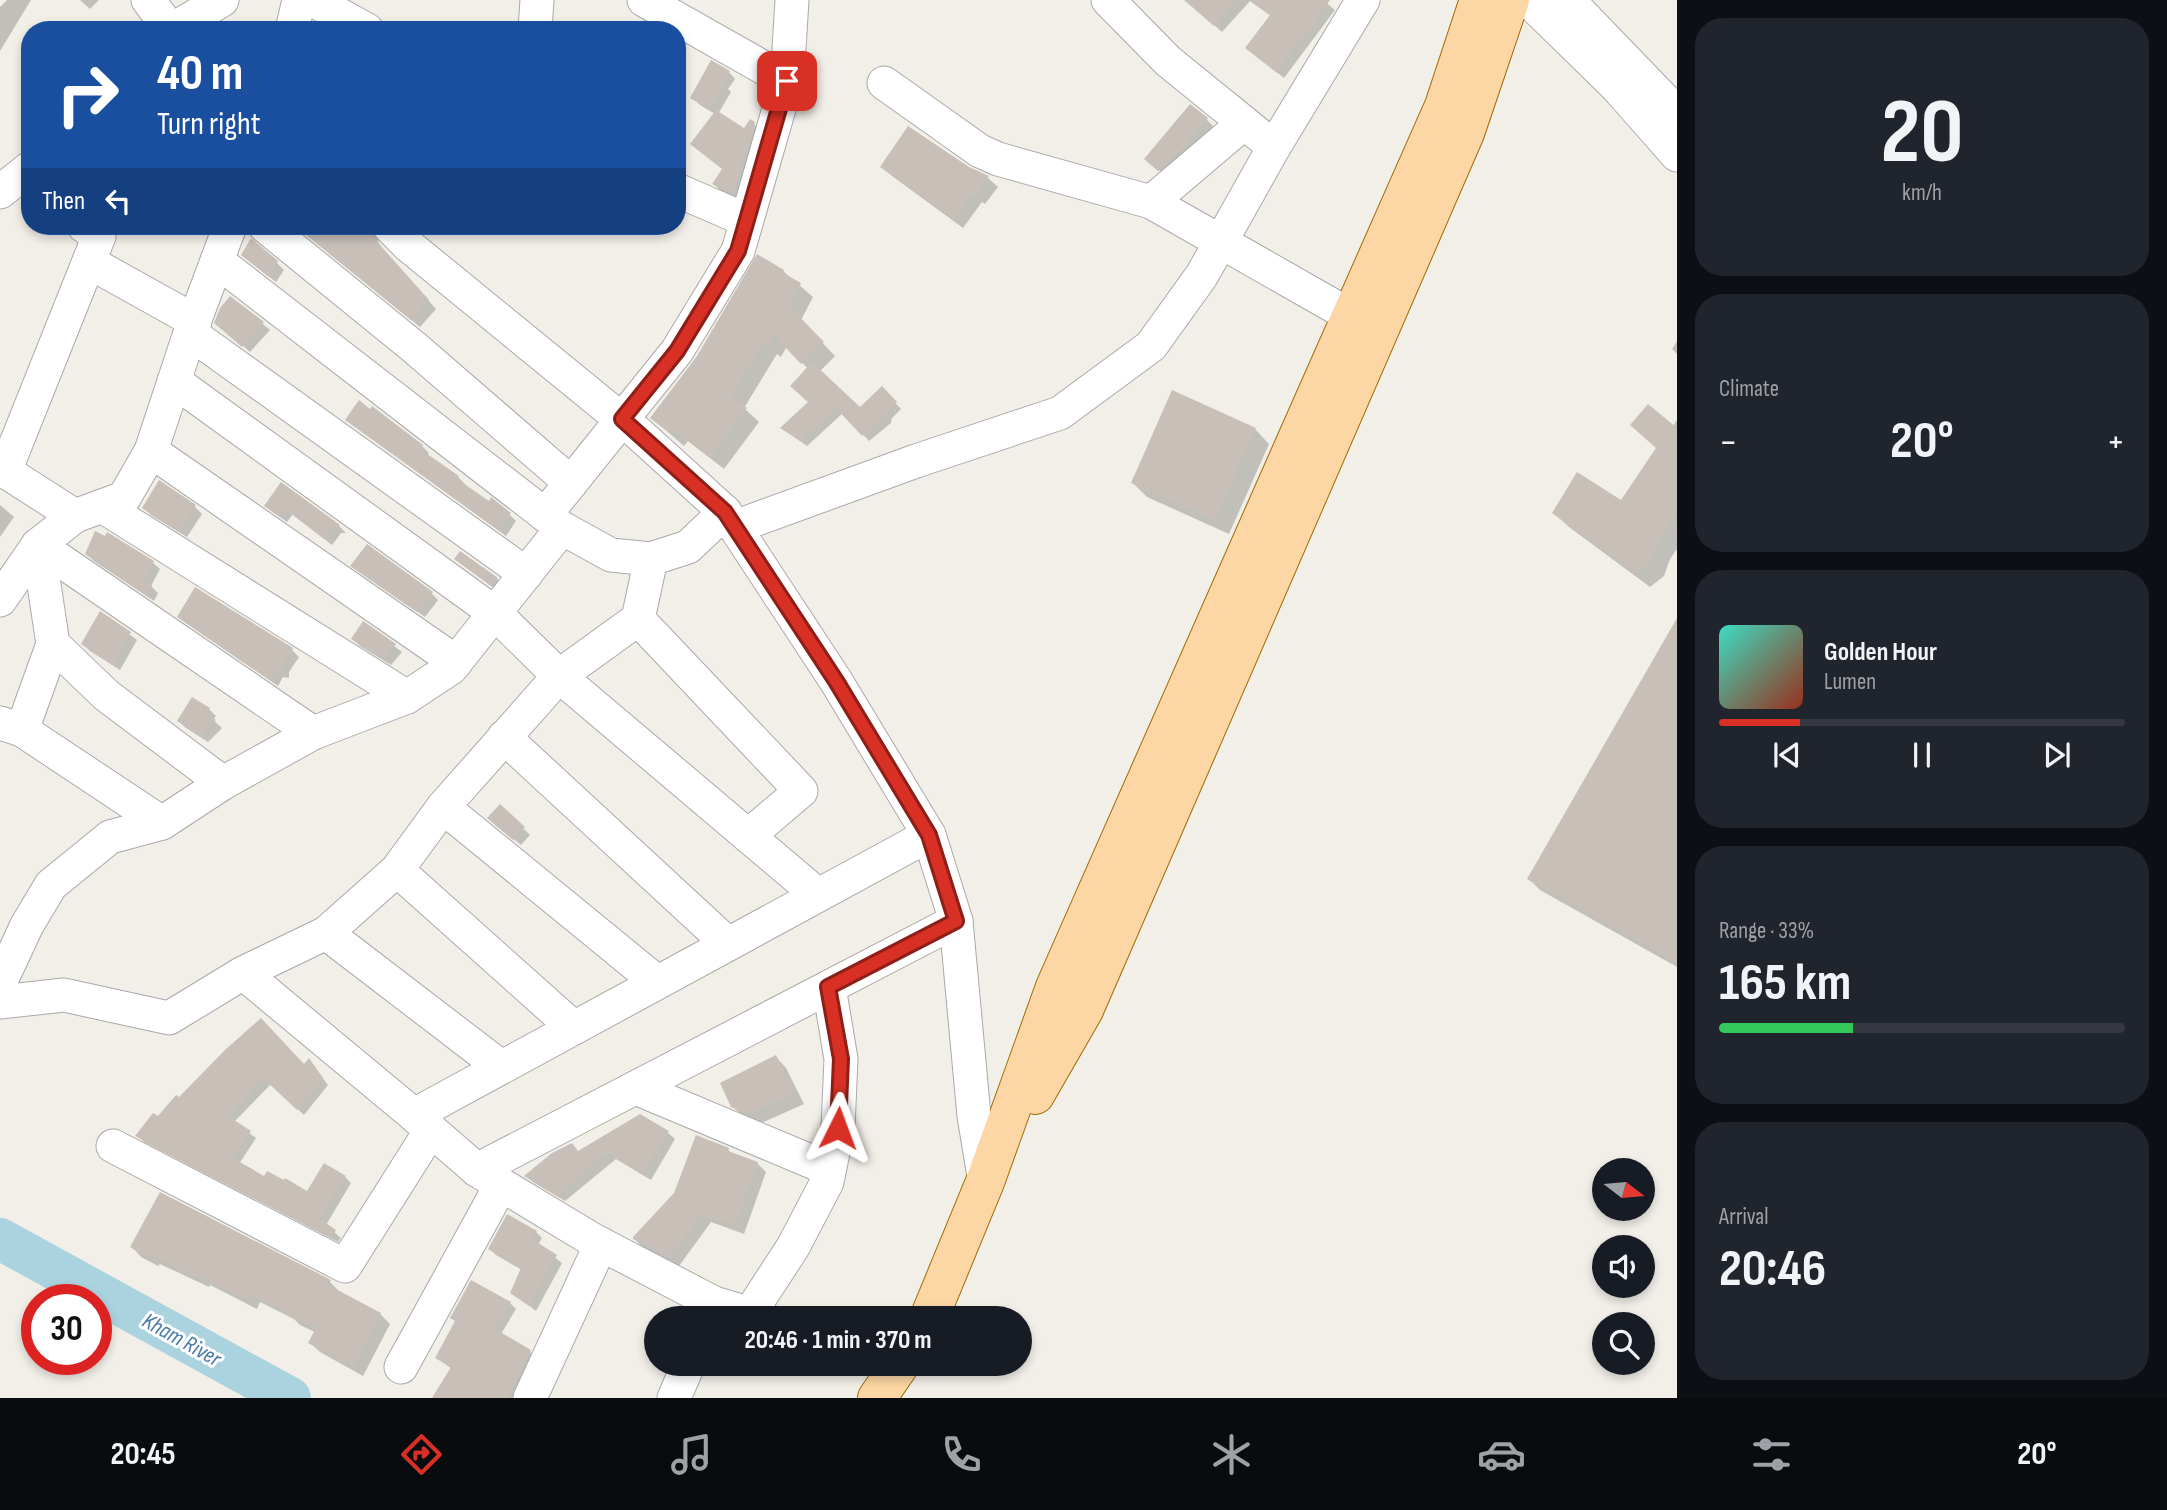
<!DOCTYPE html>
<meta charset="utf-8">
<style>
:root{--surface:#171b24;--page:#20242c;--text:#f1f3f6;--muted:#9ea1a6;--line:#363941;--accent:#d93025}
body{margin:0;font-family:"Sofia Sans Condensed",sans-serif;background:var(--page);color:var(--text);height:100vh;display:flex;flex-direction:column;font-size:26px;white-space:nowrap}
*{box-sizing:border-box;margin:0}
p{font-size:23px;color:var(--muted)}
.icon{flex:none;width:38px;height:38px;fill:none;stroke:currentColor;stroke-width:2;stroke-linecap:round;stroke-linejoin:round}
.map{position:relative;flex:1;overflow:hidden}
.drawer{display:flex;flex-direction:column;gap:18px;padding:18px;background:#0d0f14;width:490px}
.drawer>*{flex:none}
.guide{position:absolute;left:21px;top:21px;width:665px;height:214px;border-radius:28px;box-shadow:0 4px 10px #0003;background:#1a4fa0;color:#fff;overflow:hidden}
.needle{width:46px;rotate:106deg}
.buttons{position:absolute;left:1592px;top:1158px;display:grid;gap:14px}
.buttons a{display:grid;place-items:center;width:63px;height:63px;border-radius:50%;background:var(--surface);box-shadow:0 4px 10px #0003;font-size:35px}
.speed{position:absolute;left:21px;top:1284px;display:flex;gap:14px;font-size:35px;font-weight:700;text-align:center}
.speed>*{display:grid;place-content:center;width:91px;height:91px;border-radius:50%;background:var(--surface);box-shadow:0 4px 10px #0003;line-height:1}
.speed .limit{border:10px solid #d22;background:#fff;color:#111}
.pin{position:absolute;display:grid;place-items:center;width:60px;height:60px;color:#fff;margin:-30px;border-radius:14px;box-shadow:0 4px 10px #0006}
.me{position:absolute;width:77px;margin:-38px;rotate:3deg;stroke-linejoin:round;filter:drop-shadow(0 0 5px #0008)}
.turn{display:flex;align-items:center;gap:24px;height:147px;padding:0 21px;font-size:32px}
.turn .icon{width:91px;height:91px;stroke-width:2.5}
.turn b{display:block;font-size:49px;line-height:60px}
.then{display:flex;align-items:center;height:66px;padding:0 21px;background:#0003;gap:14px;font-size:26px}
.big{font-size:52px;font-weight:700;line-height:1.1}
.drawer .card{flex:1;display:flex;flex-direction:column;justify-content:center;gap:10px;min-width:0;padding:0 24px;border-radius:28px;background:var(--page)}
.drawer .dial{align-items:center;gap:0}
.dial b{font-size:91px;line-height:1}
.song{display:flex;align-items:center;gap:21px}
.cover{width:84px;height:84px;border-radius:10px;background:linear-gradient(135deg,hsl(170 70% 55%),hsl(10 70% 35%))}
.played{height:7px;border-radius:4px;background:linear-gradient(90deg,var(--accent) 20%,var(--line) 20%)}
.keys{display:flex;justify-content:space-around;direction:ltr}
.heat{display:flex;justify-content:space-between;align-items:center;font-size:38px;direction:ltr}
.charge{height:10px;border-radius:5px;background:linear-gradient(90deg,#34c759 33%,var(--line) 0)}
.trip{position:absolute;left:644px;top:1306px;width:388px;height:70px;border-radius:35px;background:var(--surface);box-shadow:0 4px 10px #0003;font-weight:700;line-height:70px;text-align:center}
.dock{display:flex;height:112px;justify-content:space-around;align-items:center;background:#090b0e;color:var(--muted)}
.dock .icon{width:49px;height:49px}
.dock .current{color:var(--accent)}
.dock b{font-size:32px;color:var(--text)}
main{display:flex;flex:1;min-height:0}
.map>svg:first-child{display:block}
.shadow{fill:#0003}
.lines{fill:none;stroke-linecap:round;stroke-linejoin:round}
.river{stroke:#aad3df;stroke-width:42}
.building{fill:#c7bfb8}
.minor-casing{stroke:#a9a9a9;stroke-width:35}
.major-casing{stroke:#a06b00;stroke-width:40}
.minor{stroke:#fff;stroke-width:33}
.major{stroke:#fcd6a4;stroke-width:38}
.route-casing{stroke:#8d1f18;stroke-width:18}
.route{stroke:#d93025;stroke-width:12}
.labels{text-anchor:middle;stroke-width:6;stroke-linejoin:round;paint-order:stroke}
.water-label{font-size:23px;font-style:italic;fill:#4a7aab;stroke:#fff}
</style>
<main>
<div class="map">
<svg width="1677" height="1398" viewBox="0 0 1677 1398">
<rect width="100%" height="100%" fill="#f2efe9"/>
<!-- shadow -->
<g class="shadow">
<path d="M7 0H31L0 51V7Z"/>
<path d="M80 0H99L90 9Z"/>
<path d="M1194 0H1323L1335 10 1284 78 1254 54 1271 16 1250 1 1222 32 1198 11Z"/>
<path d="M729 72 735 79 728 89 731 92 718 114 745 130 754 124 761 131 741 200 721 191 714 184 724 169 715 114 700 105 693 98Z"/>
<path d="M1206 119 1213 126 1191 152 1166 176 1153 165Z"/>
<path d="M882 166 968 168 988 178 998 187 985 204 982 202 963 228 892 176Z"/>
<path d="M296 226H371L378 233V242L383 250 436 309 420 327Z"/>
<path d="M250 262 277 263 284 270 276 282Z"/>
<path d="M783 271 813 297 801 320 835 356 820 371 860 409 882 389 901 409 892 418 891 423 869 441 843 413 807 446 782 428 810 403 808 369 787 346 781 357 777 354 744 408 759 422 724 469 688 441 684 446 652 418Z"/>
<path d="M231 298 270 330 250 352 224 329Z"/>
<path d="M1677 341V354L1672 349Z"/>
<path d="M347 420 422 446 429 453 427 456 458 477 465 484 464 486 509 514 516 521 506 536Z"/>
<path d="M1677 420V549L1670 559 1664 576 1650 587 1569 527 1554 513 1622 503Z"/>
<path d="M1255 429 1269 444 1229 534 1147 497 1133 483Z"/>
<path d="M281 484 339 526 346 533H341L332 545 293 514 287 522 273 512 266 506Z"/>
<path d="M0 505 14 517 0 537Z"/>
<path d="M195 507 202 514 187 537 151 515 144 508Z"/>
<path d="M87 554 153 563 160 569 151 586 158 593 154 601 94 561Z"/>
<path d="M456 559 497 579 504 586 499 592Z"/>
<path d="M360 572 431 593 438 600 425 617Z"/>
<path d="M195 589 292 650 299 657 289 672V678L283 677 278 686 186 623 179 616Z"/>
<path d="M101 613 137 640 120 670 90 651 83 644Z"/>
<path d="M1677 621V967L1540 890 1529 879Z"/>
<path d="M364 624 402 652 391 665 360 646 353 639Z"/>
<path d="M209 709 216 716 213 720 222 728 208 742 186 728 179 721Z"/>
<path d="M500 806 530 835 521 845 496 825Z"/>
<path d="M776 1057 786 1068 804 1104 759 1124 744 1117 732 1106Z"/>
<path d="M309 1060 328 1085 304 1115 271 1084 234 1122 256 1138 239 1164 265 1179 307 1193 345 1177 351 1183 326 1225 341 1238 338 1242 144 1142 138 1136 179 1100 304 1066Z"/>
<path d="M668 1133 675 1139 651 1180 616 1159 565 1201 533 1182 527 1176 579 1152Z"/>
<path d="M728 1150 733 1155 757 1163 766 1172 744 1234 711 1222 679 1266 642 1247 634 1238Z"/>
<path d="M536 1232 542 1238 538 1245 562 1263 536 1311 512 1292 522 1270 496 1255 490 1249Z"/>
<path d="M132 1247 330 1282 339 1291 380 1314 390 1324 363 1376 320 1352 310 1343 315 1332 300 1325 294 1319 260 1302 257 1309 210 1285 209 1287 160 1264 158 1266 141 1257Z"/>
<path d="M510 1303 516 1309 501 1334 530 1352 536 1358 517 1398H437L452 1369 437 1358 456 1322 452 1318Z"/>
</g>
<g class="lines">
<!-- river -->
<path class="river" d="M0 1239 290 1398"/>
</g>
<!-- building -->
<g class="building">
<path d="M1184 0H1238L1214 26Z"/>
<path d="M1249 0H1330L1310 30 1289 54 1277 73 1245 48 1270 15Z"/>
<path d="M711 60 730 71 722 81 725 84 710 110 690 98Z"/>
<path d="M1190 104 1208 118 1186 144 1187 146 1158 171 1144 159Z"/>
<path d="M716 110 744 128 750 119 755 122 734 194 712 184 722 169 690 144Z"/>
<path d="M908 126 969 167 989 176 975 196 972 194 953 219 880 167Z"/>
<path d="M295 226H366L380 245 429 300 411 320Z"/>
<path d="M251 238 278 261 269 277 241 255Z"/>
<path d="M757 254 784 270 783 273 801 283 789 306 824 342 801 364 774 335 768 345 763 343 731 396 747 408 710 458 674 430 671 434 650 418 697 356Z"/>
<path d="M230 296 264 322 242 347 214 323 220 308Z"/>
<path d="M812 362 860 407 882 386 897 402 887 412 885 417 862 436 836 408 800 441 780 428 808 402 790 386Z"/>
<path d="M1172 390 1256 428 1215 521 1131 483Z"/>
<path d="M359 400 370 409 372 406 423 445 420 449 459 476 457 479 489 501 491 497 511 513 498 530 345 420Z"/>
<path d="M1648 404 1677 428V514L1656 545 1650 561 1635 574 1552 513 1577 472 1621 500 1656 448 1630 425Z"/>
<path d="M159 480 196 505 180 532 142 508Z"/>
<path d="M281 482 340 525 337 528 333 527 324 539 285 509 280 517 264 506Z"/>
<path d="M95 531 105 536 107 532 154 561 144 581 152 585 147 596 85 554Z"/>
<path d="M367 544 433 592 417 612 350 566Z"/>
<path d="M460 551 498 578 491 586 454 559Z"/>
<path d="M195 587 293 648 283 665V673L276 671 270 680 177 617Z"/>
<path d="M100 611 131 632 113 665 81 644Z"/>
<path d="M1677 618V963L1527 879Z"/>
<path d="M363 621 396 644 384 660 351 639Z"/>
<path d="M192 697 210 708 206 714 216 720 200 736 177 721Z"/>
<path d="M500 804 525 827 513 840 487 818Z"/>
<path d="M261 1018 304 1064 309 1058 323 1078 297 1110 264 1079 228 1116 251 1131 233 1158 264 1176 267 1171 284 1180 285 1178 307 1191 324 1163 346 1176 320 1219 336 1230 332 1237 135 1136 153 1113 158 1116 176 1095 179 1097 226 1049Z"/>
<path d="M776 1055 795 1093 747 1114 731 1107 720 1083Z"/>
<path d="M640 1114 669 1131 643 1174 608 1153 557 1196 524 1176 552 1153 572 1143 578 1151Z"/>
<path d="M696 1135 729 1148 728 1151 758 1162 735 1226 702 1214 669 1258 633 1239V1237L674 1193Z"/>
<path d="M160 1192 331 1280 328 1285 381 1313 353 1367 308 1343 316 1328 288 1316V1313L250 1294 247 1300 201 1277 199 1279 150 1255 148 1258 130 1247Z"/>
<path d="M507 1214 537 1231 532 1239 557 1255 529 1306 510 1293 521 1268 488 1249Z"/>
<path d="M471 1280 511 1302 495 1329 531 1350 507 1398H432L451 1367 435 1358 455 1321 450 1318Z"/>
</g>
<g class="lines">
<defs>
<g id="minor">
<path d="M148 0 171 30"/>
<path d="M313 0 367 30"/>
<path d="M644 0 787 81"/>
<path d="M1108 0 1168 61 1274 147"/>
<path d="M1528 0 1617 87 1677 155"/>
<path d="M1568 0 1677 113"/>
<path d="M172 30 222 0"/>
<path d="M292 30 299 0"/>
<path d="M535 30 537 0"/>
<path d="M884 83 980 151 998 159 1151 202 1351 316"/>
<path d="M677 190 746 220"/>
<path d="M0 192 30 168"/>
<path d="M1151 202 1244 123"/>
<path d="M265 226 415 348 571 483"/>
<path d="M389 226 409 246 638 433 725 512 836 681 929 835 956 921 974 1116 985 1182"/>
<path d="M217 261 562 528 611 555 651 559 688 547 725 512"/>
<path d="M89 262 195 321"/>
<path d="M190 333 526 574"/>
<path d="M174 381 495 613 559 676 818 895"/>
<path d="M151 451 456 662"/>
<path d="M0 468 75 516"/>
<path d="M5 471 99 236 84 226"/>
<path d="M102 506 407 697"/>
<path d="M545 515 677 351 738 251 787 81 792 0"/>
<path d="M735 527 916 461 1060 413 1151 346 1202 275 1274 147 1363 0"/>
<path d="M38 545 313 733"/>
<path d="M38 545 53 644 106 695 223 783"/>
<path d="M0 600 38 545 75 516 124 498 151 451 190 333 230 226"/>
<path d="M638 619 801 791 748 836"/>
<path d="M0 723 22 730 162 823 223 783 313 733 407 697 451 668 562 528"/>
<path d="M22 730 53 644"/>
<path d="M504 737 728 944"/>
<path d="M443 807 657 982"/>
<path d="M397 870 574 1028"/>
<path d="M326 933 501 1067"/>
<path d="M243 973 326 933 397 870 443 807 559 676 638 619 651 559"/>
<path d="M0 983 27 925 51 885 110 837 162 823"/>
<path d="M0 1002 64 995 169 1018 243 973 414 1115 929 835"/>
<path d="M636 1088 829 1169"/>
<path d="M416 1117 477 1170 593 1240 714 1303 764 1318"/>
<path d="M113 1146 345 1266 431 1130"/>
<path d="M477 1170 956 921"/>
<path d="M750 1313 793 1247 827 1182 838 1128 841 1059 829 987"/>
<path d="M401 1367 501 1185"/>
<path d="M530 1398 601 1244"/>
<path d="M674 1398 689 1363"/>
</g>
<g id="major">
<path d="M1035 1095 1084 1010 1465 133 1510 0"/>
<path d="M929 1318 985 1182 1055 987 1444 106 1479 0"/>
<path d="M877 1398 901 1363"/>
</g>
</defs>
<!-- minor casing -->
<use href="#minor" class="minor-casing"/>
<!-- major casing -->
<use href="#major" class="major-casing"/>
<!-- minor -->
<use href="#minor" class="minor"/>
<!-- major -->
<use href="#major" class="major"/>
</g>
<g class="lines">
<defs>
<path id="route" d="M787 81 738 251 677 351 622 419 725 512 836 681 929 835 956 921 828 987 841 1059 838 1128"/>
</defs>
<!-- route casing -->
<use href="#route" class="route-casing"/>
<!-- route -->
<use href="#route" class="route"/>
</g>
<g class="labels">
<!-- water labels -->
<g class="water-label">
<text transform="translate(182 1339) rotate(29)" y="8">Kham River</text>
</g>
</g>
</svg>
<div class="buttons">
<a><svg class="needle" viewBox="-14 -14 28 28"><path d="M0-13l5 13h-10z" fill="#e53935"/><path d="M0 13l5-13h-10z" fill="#9ea1a6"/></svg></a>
<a><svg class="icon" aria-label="sound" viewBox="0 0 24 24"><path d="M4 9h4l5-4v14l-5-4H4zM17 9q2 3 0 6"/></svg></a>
<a><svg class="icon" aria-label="search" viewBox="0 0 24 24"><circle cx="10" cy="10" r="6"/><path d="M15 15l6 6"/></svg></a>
</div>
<div class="speed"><div class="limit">30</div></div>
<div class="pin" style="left:787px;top:81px;background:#d93025"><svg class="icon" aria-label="arrive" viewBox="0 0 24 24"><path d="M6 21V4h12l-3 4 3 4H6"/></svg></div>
<svg class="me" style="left:838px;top:1128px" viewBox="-20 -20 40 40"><path d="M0-17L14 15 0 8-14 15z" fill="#d93025" stroke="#fff" stroke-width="4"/></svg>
<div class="trip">20:46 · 1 min · 370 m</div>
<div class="guide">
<div class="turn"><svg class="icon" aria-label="right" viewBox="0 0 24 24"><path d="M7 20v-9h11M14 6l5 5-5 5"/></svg><div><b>40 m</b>Turn right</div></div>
<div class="then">Then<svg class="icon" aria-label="left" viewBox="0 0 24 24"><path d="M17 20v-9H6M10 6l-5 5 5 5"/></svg></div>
</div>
</div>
<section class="drawer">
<div class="card dial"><b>20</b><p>km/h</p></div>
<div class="card"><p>Climate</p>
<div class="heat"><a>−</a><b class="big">20°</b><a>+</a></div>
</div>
<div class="card">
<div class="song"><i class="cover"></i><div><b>Golden Hour</b><p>Lumen</p></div></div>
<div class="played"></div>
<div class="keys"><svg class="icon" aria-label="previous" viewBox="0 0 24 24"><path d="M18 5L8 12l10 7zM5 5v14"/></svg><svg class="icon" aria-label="pause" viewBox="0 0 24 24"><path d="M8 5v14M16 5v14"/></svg><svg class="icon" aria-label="next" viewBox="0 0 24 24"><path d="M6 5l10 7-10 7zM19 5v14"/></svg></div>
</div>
<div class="card"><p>Range · 33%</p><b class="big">165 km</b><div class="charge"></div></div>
<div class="card"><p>Arrival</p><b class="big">20:46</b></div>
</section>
</main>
<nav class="dock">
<b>20:45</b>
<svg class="icon current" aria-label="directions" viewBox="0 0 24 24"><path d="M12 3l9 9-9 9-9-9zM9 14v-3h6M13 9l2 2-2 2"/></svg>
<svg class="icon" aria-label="music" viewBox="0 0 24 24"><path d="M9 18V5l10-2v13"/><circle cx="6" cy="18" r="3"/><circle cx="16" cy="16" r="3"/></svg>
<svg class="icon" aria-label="phone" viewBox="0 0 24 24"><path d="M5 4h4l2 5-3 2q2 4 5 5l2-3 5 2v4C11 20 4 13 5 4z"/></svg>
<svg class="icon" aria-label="climate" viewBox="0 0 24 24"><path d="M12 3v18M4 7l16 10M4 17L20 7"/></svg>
<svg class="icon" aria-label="car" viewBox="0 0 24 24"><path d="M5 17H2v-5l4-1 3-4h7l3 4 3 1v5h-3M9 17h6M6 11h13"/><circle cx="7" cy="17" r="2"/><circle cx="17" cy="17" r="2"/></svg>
<svg class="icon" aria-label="filters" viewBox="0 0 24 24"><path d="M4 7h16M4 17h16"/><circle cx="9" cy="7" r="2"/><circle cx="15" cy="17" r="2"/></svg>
<b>20°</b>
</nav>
